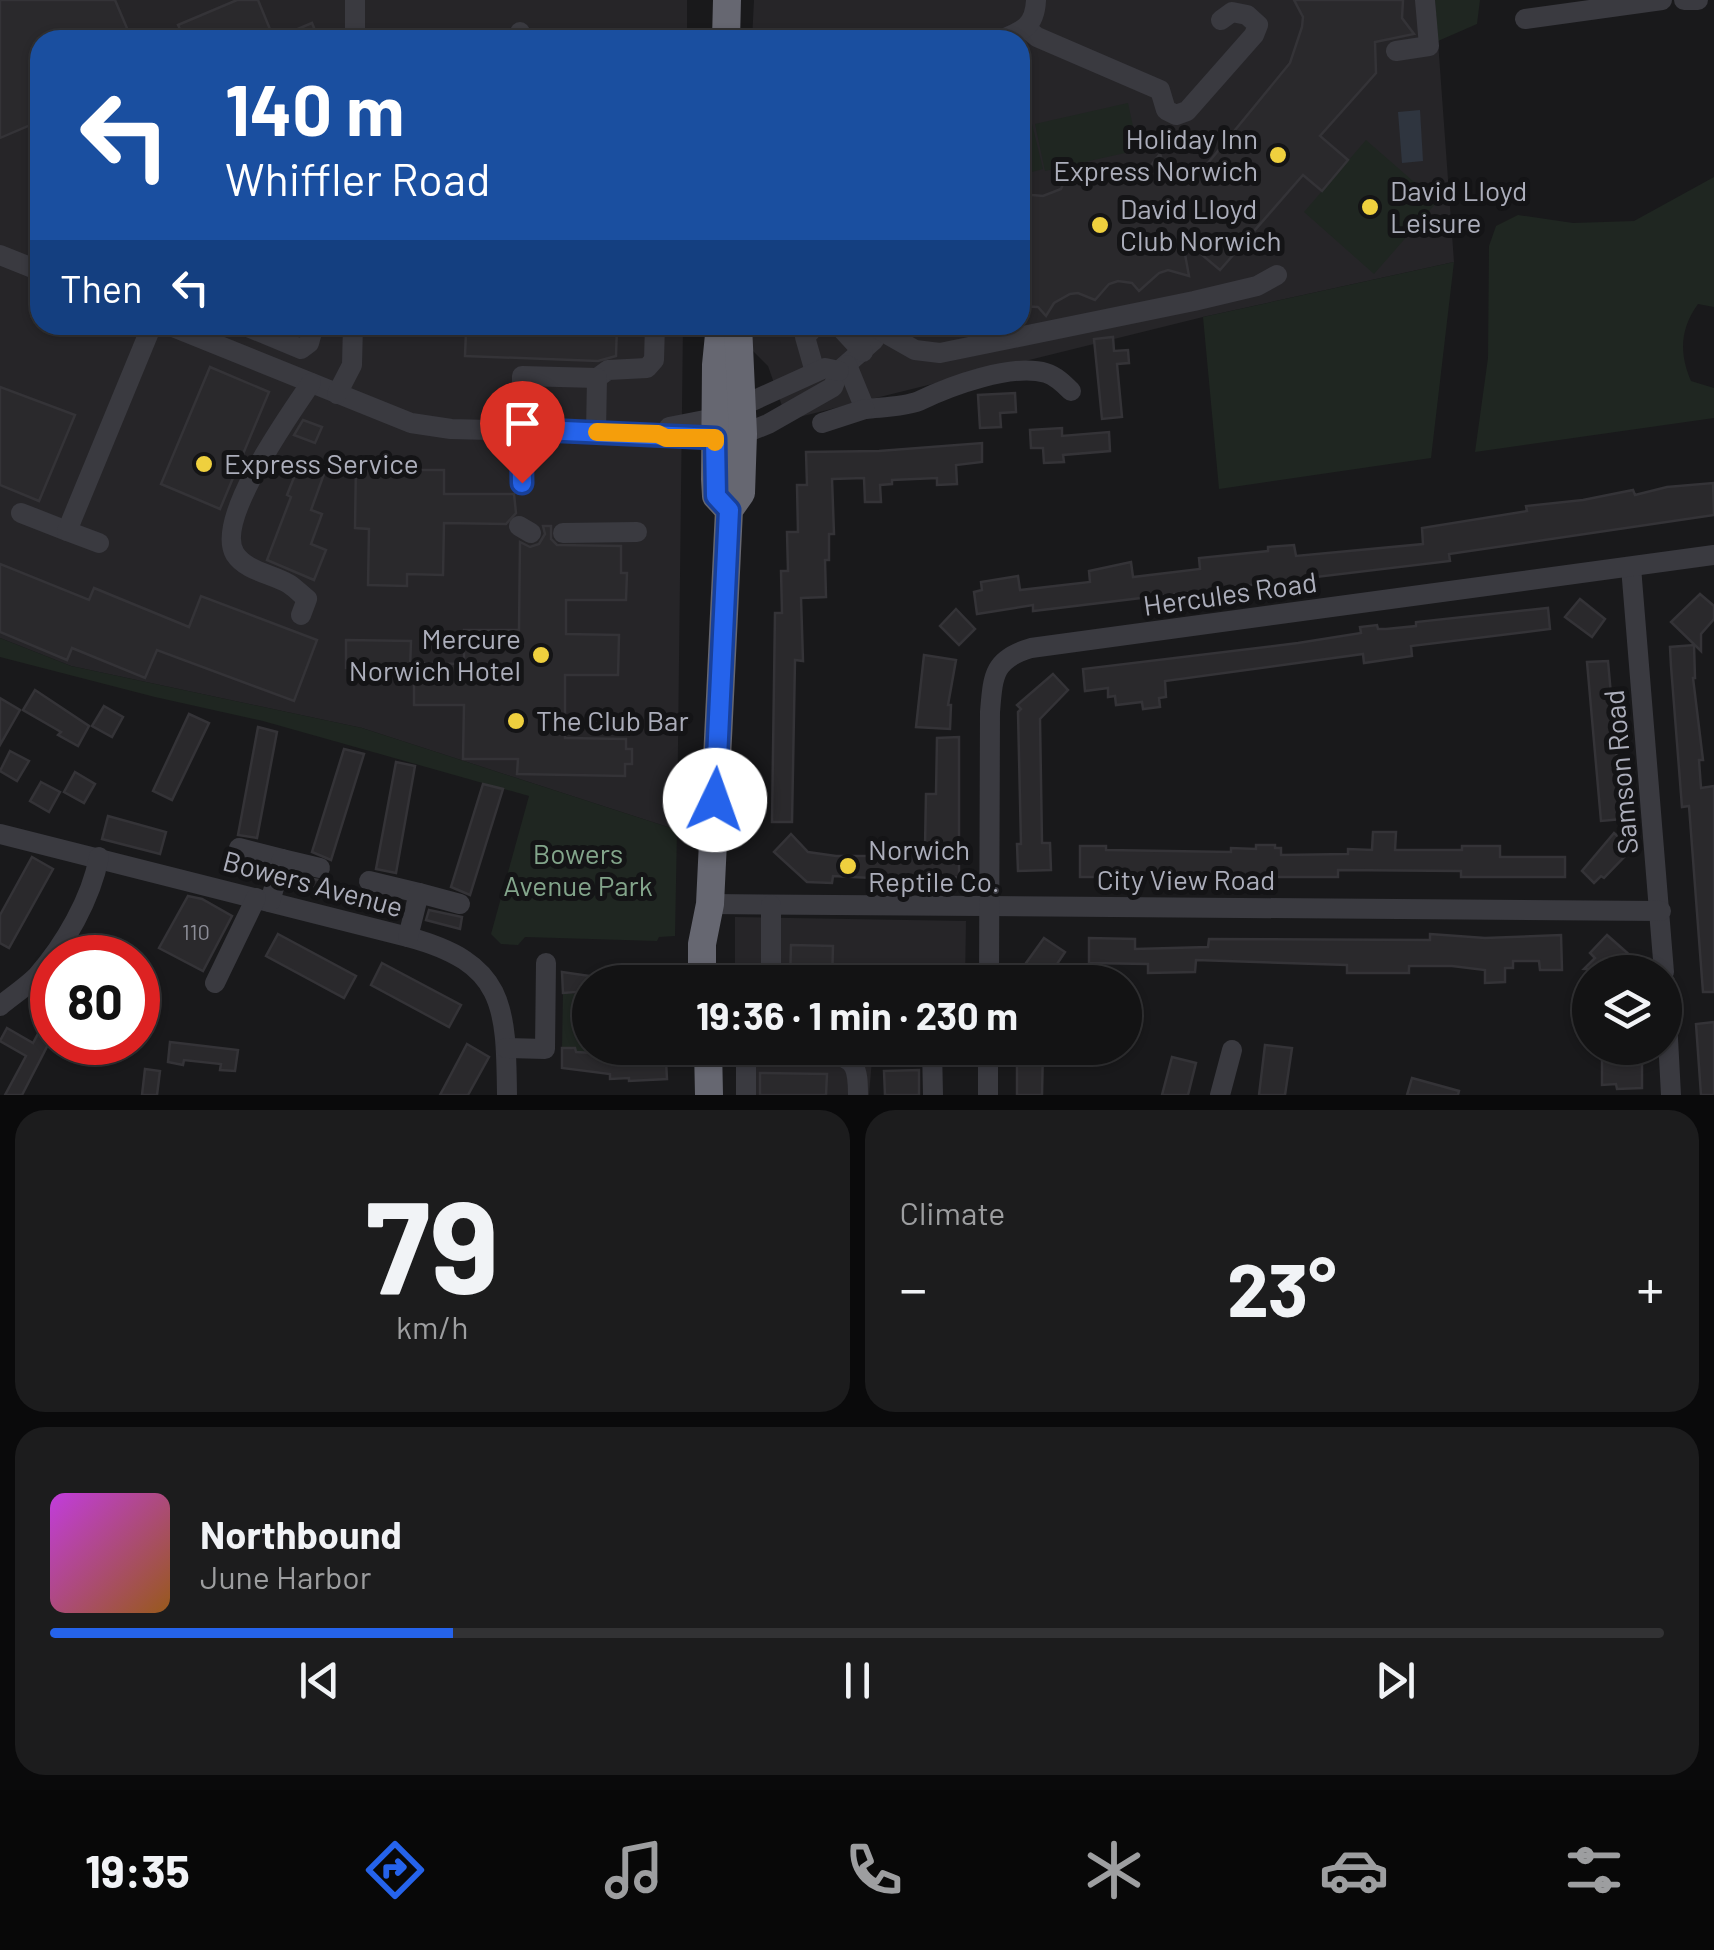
<!DOCTYPE html>
<meta charset="utf-8">
<style>
:root{--surface:#131314;--page:#1c1c1d;--text:#f1f3f6;--muted:#9d9ea0;--line:#323234;--accent:#2563eb}
body{margin:0;font-family:Barlow,sans-serif;background:var(--page);color:var(--text);height:100vh;display:flex;flex-direction:column;font-size:38px;white-space:nowrap}
*{box-sizing:border-box;margin:0}
p{font-size:32px;color:var(--muted)}
.icon{flex:none;width:55px;height:55px;fill:none;stroke:currentColor;stroke-width:2;stroke-linecap:round;stroke-linejoin:round}
.map{position:relative;height:1095px;overflow:hidden}
.side{display:flex;flex-direction:column;gap:15px;padding:15px;background:#0a0a0b;flex:1}
.side>*{flex:none}
.top-card{position:absolute;left:30px;top:30px;width:1000px;height:305px;border-radius:30px;box-shadow:0 2px 8px #0004,0 0 0 2px var(--line);background:#1a4fa0;color:#fff;overflow:hidden}
.fabs{position:absolute;left:1572px;top:955px;display:grid;gap:20px}
.fabs a{display:grid;place-items:center;width:110px;height:110px;border-radius:50%;background:var(--surface);box-shadow:0 2px 8px #0004,0 0 0 2px var(--line);font-size:50px}
.speed{position:absolute;left:30px;top:935px;display:flex;gap:20px;font-size:50px;font-weight:700;text-align:center}
.speed>*{display:grid;place-content:center;width:130px;height:130px;border-radius:50%;background:var(--surface);box-shadow:0 2px 8px #0004,0 0 0 2px var(--line);line-height:1}
.speed .limit{border:15px solid #d22;background:#fff;color:#111}
.pin{position:absolute;display:grid;place-items:center;width:85px;height:85px;color:#fff;margin:-102px -42px;border-radius:50% 50% 50% 0;rotate:-45deg;box-shadow:0 0 10px #0007}
.pin .icon{rotate:45deg}
.me{position:absolute;width:110px;margin:-55px;rotate:3deg;stroke-linejoin:round;filter:drop-shadow(0 0 8px #0008)}
.turn{display:flex;align-items:center;gap:35px;height:210px;padding:0 30px;font-size:45px}
.turn .icon{width:130px;height:130px;stroke-width:2.5}
.turn b{display:block;font-size:70px;line-height:85px}
.then{display:flex;align-items:center;height:95px;padding:0 30px;background:#0003;gap:20px;font-size:38px}
.big{font-size:75px;font-weight:700;line-height:1.1}
.side .card{flex:1;display:flex;flex-direction:column;justify-content:center;gap:15px;min-width:0;padding:0 35px;border-radius:30px;background:var(--page)}
.side .dial{align-items:center;gap:0}
.dial b{font-size:130px;line-height:1}
.song{display:flex;align-items:center;gap:30px}
.cover{width:120px;height:120px;border-radius:15px;background:linear-gradient(135deg,hsl(290 70% 55%),hsl(30 70% 35%))}
.played{height:10px;border-radius:5px;background:linear-gradient(90deg,var(--accent) 25%,var(--line) 25%)}
.keys{display:flex;justify-content:space-around;direction:ltr}
.heat{display:flex;justify-content:space-between;align-items:center;font-size:55px;direction:ltr}
.side .tiles{flex:1;display:grid;gap:15px;grid-template-columns:1fr 1fr}
.card:last-child{grid-column:span 2}
.trip{position:absolute;left:572px;top:965px;width:570px;height:100px;border-radius:50px;background:var(--surface);box-shadow:0 2px 8px #0004,0 0 0 2px var(--line);font-weight:700;line-height:100px;text-align:center}
.tab-bar{display:flex;height:160px;justify-content:space-around;align-items:center;background:#080808;color:var(--muted)}
.tab-bar .icon{width:70px;height:70px}
.tab-bar .selected{color:var(--accent)}
.tab-bar b{font-size:45px;color:var(--text)}
.map>svg:first-child{display:block}
.built{fill:#262528}
.green{fill:#1f2621}
.water{fill:#2f353f}
.building{fill:#2a292c;stroke:#343337;stroke-width:2.5}
.lines{fill:none;stroke-linecap:round;stroke-linejoin:round}
.minor{stroke:#3a3a40;stroke-width:20}
.highway{stroke:#666771;stroke-width:28}
.route-casing{stroke:#184099;stroke-width:25}
.route{stroke:#2563eb;stroke-width:18}
.slow{stroke:#f59e0b;stroke-width:18}
.poi-dot{fill:#efd03e;stroke:#141416;stroke-width:4}
.labels{text-anchor:middle;stroke-width:10;stroke-linejoin:round;paint-order:stroke}
.number-label{font-size:22px;fill:#8c8d97}
.poi-label{font-size:28px;fill:#acaebb;stroke:#141416;text-anchor:start}
.street-label{font-size:28px;fill:#acaebb;stroke:#141416}
.park-label{font-size:28px;fill:#83a58b;stroke:#141416}
</style>
<div class="map">
<svg width="1714" height="1095" viewBox="0 0 1714 1095">
<rect width="100%" height="100%" fill="#19191b"/>
<!-- built -->
<g class="built">
<path d="M0 0H687V40H40V325H683L677 830 362 728 71 666 0 638Z"/>
<path d="M754 0H1435L1454 262 1203 317 787 420 768 366 752 350 751 325H1020V40H752Z"/>
<path d="M735 917 966 921 965 982H735Z"/>
<path d="M736 1048H873L869 1095H736Z"/>
</g>
<!-- green -->
<g class="green">
<path d="M1435 0H1480L1477 24 1438 41Z"/>
<path d="M1020 87H1023L1043 169 1020 175Z"/>
<path d="M1128 103 1138 150 1045 171 1035 124Z"/>
<path d="M1366 140 1437 202 1374 274 1304 212Z"/>
<path d="M1714 177V307L1698 304C1680 329 1679 353 1691 381L1714 388V418L1475 452 1488 358 1489 246 1496 226 1518 215 1573 223 1634 221Z"/>
<path d="M1454 262 1431 458 1219 489 1203 317Z"/>
<path d="M0 638 71 666 362 728 677 830 675 936 659 937 657 941 525 937 518 945 501 944 491 934 529 796 263 721 155 697 0 657Z"/>
<path d="M580 990 590 991V1048H666V1061H630L629 1055 576 1052 575 1048H562L563 993 579 994Z"/>
</g>
<!-- water -->
<path class="water" d="M1420 110 1423 161 1402 163 1398 112Z"/>
<!-- building -->
<g class="building">
<path d="M0 0H115L132 40H40V121L0 138Z"/>
<path d="M237 0H258L274 39 312 23 319 40H185L178 25Z"/>
<path d="M1294 0H1403L1402 18 1414 34 1375 42 1376 73 1320 136 1348 160 1322 191 1303 175 1220 270 1182 238 1189 276 1168 270 1159 273 1139 291 1132 283 1118 281 1109 284 1095 300 1078 293 1070 294 1054 303 1046 316 1038 307 1020 306V187L1032 195 1043 196 1061 189 1065 179 1071 178 1087 186 1107 177 1111 169 1144 174 1160 154 1171 182 1194 180 1290 63 1302 27 1303 17Z"/>
<path d="M495 325H617L616 356 598 361 465 356 466 331H495Z"/>
<path d="M1113 337 1114 351 1128 350 1129 363 1117 364 1122 417 1102 419 1094 339Z"/>
<path d="M210 367 269 392 220 509 161 484Z"/>
<path d="M0 387 75 415 39 501 0 485Z"/>
<path d="M1015 393 1016 412 1000 413 1001 427 980 428 978 395Z"/>
<path d="M303 420 322 427 315 443 294 435Z"/>
<path d="M1062 428V436L1109 432 1110 451 1063 455 1064 462 1044 463 1043 448H1031L1030 430Z"/>
<path d="M982 443V462L956 465 957 484 937 485V478L892 480V484L880 485 881 502H865L864 478 832 479 834 534H829V560H825L826 597 801 598 803 661 795 660 792 822H772L775 613H782L781 571H788L787 532H798L797 485H807L806 452 879 451Z"/>
<path d="M356 463H408V470H444V494H514L516 513 506 524 444 523 443 575 407 574V586L368 585 369 529 355 528Z"/>
<path d="M299 465 324 474 311 510 322 514 311 544 326 550 314 580 267 560 291 497 287 495Z"/>
<path d="M1713 483 1714 515 1449 554 1450 561 1033 611V605L977 614 974 592 982 590 981 582 1018 576 1020 590 1090 582 1089 571 1131 562 1133 577 1200 569 1199 558 1268 551V547L1294 545 1296 556 1423 544 1422 528 1527 511 1526 506 1583 500 1633 490 1635 495 1667 487Z"/>
<path d="M543 526H551V539L557 545 621 546V573H627L626 600H566V634L619 635 618 675H565V738L626 739V749H632V764H625V776L517 774 518 759H463L464 705H414V663L464 664V630H519L520 542 530 547 539 544 545 534Z"/>
<path d="M0 564 89 600 94 588 189 627 201 596 317 640 294 701 157 650 145 678 72 648 67 660 0 632Z"/>
<path d="M1700 594 1714 606V619L1701 634V651L1671 622Z"/>
<path d="M1580 599 1605 619 1592 637 1565 617Z"/>
<path d="M1548 608 1550 629 1411 646 1412 656 1364 663 1363 654 1165 681 1166 697 1159 698 1160 707 1143 709 1142 702 1116 705 1115 696 1108 697V688L1085 691 1083 669 1298 643 1361 633 1360 627 1377 625 1378 629H1386L1416 626V622Z"/>
<path d="M956 609 975 629 959 645 940 626Z"/>
<path d="M346 640 411 641 410 669 346 668Z"/>
<path d="M1694 645 1695 678H1693L1703 760H1699L1701 788 1714 786V992H1703L1689 806 1682 807 1671 666 1670 647Z"/>
<path d="M924 655 956 660 948 705H951L950 729 916 727Z"/>
<path d="M1608 661 1622 819 1601 821 1587 662Z"/>
<path d="M1053 674 1068 690 1040 719 1042 843H1050L1051 870 1018 871 1017 844H1021L1018 712 1021 709 1017 705Z"/>
<path d="M35 690 89 726 78 746 58 735 61 732 23 710Z"/>
<path d="M0 698 20 710 0 745Z"/>
<path d="M104 706 123 717 112 737 92 726Z"/>
<path d="M189 714 209 723 172 800 153 791Z"/>
<path d="M258 727 277 732 257 838 238 835Z"/>
<path d="M959 737V877L911 880 833 876 832 883 807 882 774 852 791 834 808 852 836 856H888V847L925 848 926 794H936L937 738Z"/>
<path d="M344 749 364 754 331 860 312 852Z"/>
<path d="M10 751 29 761 17 781 0 771Z"/>
<path d="M396 762 415 766 396 873 376 869Z"/>
<path d="M75 772 95 784 84 803 64 792Z"/>
<path d="M41 782 60 792 49 812 30 801Z"/>
<path d="M483 784 503 789 470 895 451 887Z"/>
<path d="M108 816 166 832 160 854 102 839Z"/>
<path d="M1373 832H1396L1395 850H1462V846H1500V857H1565V877H1461V871L1338 870V877H1080V846H1106V850L1231 852V848L1256 849V845H1275V848H1281V855L1348 854V849L1372 850Z"/>
<path d="M1614 833 1625 843 1620 848 1627 854 1604 878 1601 876 1594 883 1582 871Z"/>
<path d="M32 857 53 869 9 948 0 943V915Z"/>
<path d="M232 859 265 869 262 880 228 872Z"/>
<path d="M292 875 324 881 320 894 289 887Z"/>
<path d="M370 895 389 900 387 910 368 905Z"/>
<path d="M188 896 202 899 232 916 203 971 159 948Z"/>
<path d="M429 910 462 917 460 929 426 920Z"/>
<path d="M278 934 356 976 344 998 266 956Z"/>
<path d="M1430 934 1485 938 1561 935 1562 970H1540L1539 961H1513V968H1505V982L1485 983V970L1452 966H1409V973H1347V965L1196 960 1195 972 1148 973V964L1089 963V938L1135 939V949L1172 948 1208 947 1209 939 1430 940Z"/>
<path d="M1607 935 1641 965 1633 972 1584 969 1595 958 1590 953Z"/>
<path d="M86 938 97 945 120 958H75Z"/>
<path d="M1044 938 1065 952 1055 967 1063 972 1057 982H1024L1016 977Z"/>
<path d="M791 945 833 946 832 982H790Z"/>
<path d="M382 963 461 1005 449 1027 371 985Z"/>
<path d="M653 968H668V982H652Z"/>
<path d="M562 972 590 976V991L563 993Z"/>
<path d="M1714 1022V1095H1701L1696 1024Z"/>
<path d="M7 1028 33 1043 40 1030 52 1037 22 1095H5L26 1056 0 1041Z"/>
<path d="M170 1042 238 1050 235 1071 220 1070 221 1064 184 1060 183 1065 168 1062Z"/>
<path d="M467 1044 489 1057 468 1095H440Z"/>
<path d="M1265 1045 1292 1048 1285 1095H1259Z"/>
<path d="M562 1048H575L576 1052 630 1055V1061H666L667 1079 629 1081V1078L610 1079V1074L562 1068Z"/>
<path d="M1017 1048H1043L1042 1095H1017Z"/>
<path d="M1602 1048H1642V1088L1617 1089 1616 1084 1602 1085Z"/>
<path d="M1172 1057 1196 1063 1188 1095H1162Z"/>
<path d="M145 1069 160 1071 157 1095H142Z"/>
<path d="M919 1070V1095H885L884 1071Z"/>
<path d="M760 1073 827 1074 826 1095H760Z"/>
<path d="M1412 1078 1459 1091 1458 1095H1407Z"/>
</g>
<g class="lines">
<!-- minor -->
<g class="minor">
<path d="M1684 0H1698"/>
<path d="M1525 19 1662 0"/>
<path d="M1027 29 1037 37 1160 90 1166 110 1176 115 1187 111 1254 35 1258 25 1247 15 1232 12 1221 20"/>
<path d="M355 40V0"/>
<path d="M520 40V32"/>
<path d="M1000 40C1023 31 1035 26 1036 0"/>
<path d="M1396 51 1429 46 1425 0"/>
<path d="M0 255 40 271"/>
<path d="M168 325 411 423 451 429 658 434 666 438 743 434 768 424 833 387 839 371 874 340 878 325"/>
<path d="M243 325 301 349 309 343 314 325"/>
<path d="M838 325 863 352"/>
<path d="M878 329 915 350 940 353 1194 301 1257 286 1277 275"/>
<path d="M847 365 865 409C882 407 904 407 919 401 950 386 1012 363 1046 373 1056 376 1064 384 1071 391"/>
<path d="M815 372 805 337 816 325"/>
<path d="M597 378 608 370 647 368 654 360 655 325"/>
<path d="M337 394 352 365 353 325"/>
<path d="M822 423 865 409"/>
<path d="M669 427 715 418 825 368 839 371"/>
<path d="M522 483V376L597 378 596 432"/>
<path d="M21 513 67 531"/>
<path d="M519 526 531 533"/>
<path d="M563 533 637 532"/>
<path d="M99 543 67 531 152 325"/>
<path d="M1631 567 1664 972"/>
<path d="M301 615 307 599C301 594 295 588 289 584 272 574 246 571 235 554 214 520 290 414 311 383"/>
<path d="M0 834 408 937C505 963 506 1005 507 1095"/>
<path d="M239 848 282 859"/>
<path d="M369 881 419 893"/>
<path d="M270 902 282 859 320 868"/>
<path d="M710 904 1661 911"/>
<path d="M408 937 419 893 460 904"/>
<path d="M771 982V905"/>
<path d="M989 982 990 712C993 676 993 659 1031 648L1714 555"/>
<path d="M1665 982 1671 1095"/>
<path d="M215 983 256 898"/>
<path d="M0 1006C12 996 26 987 37 976 65 944 91 899 99 857"/>
<path d="M506 1048 545 1049 546 963"/>
<path d="M886 1049H932"/>
<path d="M708 1050 829 1052C856 1059 858 1068 858 1095"/>
<path d="M746 1095V1050"/>
<path d="M933 1095 932 1049 988 1048"/>
<path d="M988 1095V1048"/>
<path d="M1220 1095 1232 1050"/>
</g>
<!-- highway -->
<g class="highway">
<path d="M726 40 727 0"/>
<path d="M720 325 716 365 715 479 716 496 729 510"/>
<path d="M702 982V944L710 904 729 510 741 493 743 434 738 325"/>
<path d="M708 1048 709 1095"/>
</g>
</g>
<g class="lines">
<defs>
<path id="route" d="M522 483 521 429 715 438 716 496 729 510 715 800"/>
</defs>
<!-- route casing -->
<use href="#route" class="route-casing"/>
<!-- route -->
<use href="#route" class="route"/>
<!-- slow -->
<path class="slow" d="M597 432 658 434 666 438H715V442"/>
</g>
<!-- markers -->
<g class="poi-dot">
<circle cx="1278" cy="155" r="10"/>
<circle cx="1370" cy="207" r="10"/>
<circle cx="1100" cy="225" r="10"/>
<circle cx="204" cy="464" r="10"/>
<circle cx="541" cy="655" r="10"/>
<circle cx="516" cy="721" r="10"/>
<circle cx="848" cy="866" r="10"/>
</g>
<g class="labels">
<!-- number labels -->
<g class="number-label">
<text x="196" y="940">110</text>
</g>
<!-- poi labels -->
<g class="poi-label">
<text x="1258" y="149" text-anchor="end">Holiday Inn<tspan x="1258" dy="32">Express Norwich</tspan></text>
<text x="1390" y="201">David Lloyd<tspan x="1390" dy="32">Leisure</tspan></text>
<text x="1120" y="219">David Lloyd<tspan x="1120" dy="32">Club Norwich</tspan></text>
<text x="224" y="474">Express Service</text>
<text x="521" y="649" text-anchor="end">Mercure<tspan x="521" dy="32">Norwich Hotel</tspan></text>
<text x="536" y="731">The Club Bar</text>
<text x="868" y="860">Norwich<tspan x="868" dy="32">Reptile Co.</tspan></text>
</g>
<!-- street labels -->
<g class="street-label">
<text transform="translate(1230 594) rotate(-8)" y="10">Hercules Road</text>
<text transform="translate(1621 772) rotate(-95)" y="10">Samson Road</text>
<text x="1186" y="890">City View Road</text>
<text transform="translate(313 884) rotate(15)" y="10">Bowers Avenue</text>
</g>
<!-- park labels -->
<g class="park-label">
<text x="578" y="864">Bowers<tspan x="578" dy="32">Avenue Park</tspan></text>
</g>
</g>
</svg>
<div class="fabs">
<a><svg class="icon" aria-label="layers" viewBox="0 0 24 24"><path d="M12 4l9 5-9 5-9-5zM3 14l9 5 9-5"/></svg></a>
</div>
<div class="speed"><div class="limit">80</div></div>
<div class="pin" style="left:522px;top:483px;background:#d93025"><svg class="icon" aria-label="arrive" viewBox="0 0 24 24"><path d="M6 21V4h12l-3 4 3 4H6"/></svg></div>
<svg class="me" style="left:715px;top:800px" viewBox="-20 -20 40 40"><circle r="19" fill="#fff"/><path d="M0-13L10 11 0 6-10 11z" fill="#2563eb"/></svg>
<div class="trip">19:36 · 1 min · 230 m</div>
<div class="top-card">
<div class="turn"><svg class="icon" aria-label="left" viewBox="0 0 24 24"><path d="M17 20v-9H6M10 6l-5 5 5 5"/></svg><div><b>140 m</b>Whiffler Road</div></div>
<div class="then">Then<svg class="icon" aria-label="left" viewBox="0 0 24 24"><path d="M17 20v-9H6M10 6l-5 5 5 5"/></svg></div>
</div>
</div>
<section class="side">
<div class="tiles">
<div class="card dial"><b>79</b><p>km/h</p></div>
<div class="card"><p>Climate</p>
<div class="heat"><a>−</a><b class="big">23°</b><a>+</a></div>
</div>
<div class="card">
<div class="song"><i class="cover"></i><div><b>Northbound</b><p>June Harbor</p></div></div>
<div class="played"></div>
<div class="keys"><svg class="icon" aria-label="previous" viewBox="0 0 24 24"><path d="M18 5L8 12l10 7zM5 5v14"/></svg><svg class="icon" aria-label="pause" viewBox="0 0 24 24"><path d="M8 5v14M16 5v14"/></svg><svg class="icon" aria-label="next" viewBox="0 0 24 24"><path d="M6 5l10 7-10 7zM19 5v14"/></svg></div>
</div>
</div>
</section>
<nav class="tab-bar">
<b>19:35</b>
<svg class="icon selected" aria-label="directions" viewBox="0 0 24 24"><path d="M12 3l9 9-9 9-9-9zM9 14v-3h6M13 9l2 2-2 2"/></svg>
<svg class="icon" aria-label="music" viewBox="0 0 24 24"><path d="M9 18V5l10-2v13"/><circle cx="6" cy="18" r="3"/><circle cx="16" cy="16" r="3"/></svg>
<svg class="icon" aria-label="phone" viewBox="0 0 24 24"><path d="M5 4h4l2 5-3 2q2 4 5 5l2-3 5 2v4C11 20 4 13 5 4z"/></svg>
<svg class="icon" aria-label="climate" viewBox="0 0 24 24"><path d="M12 3v18M4 7l16 10M4 17L20 7"/></svg>
<svg class="icon" aria-label="car" viewBox="0 0 24 24"><path d="M5 17H2v-5l4-1 3-4h7l3 4 3 1v5h-3M9 17h6M6 11h13"/><circle cx="7" cy="17" r="2"/><circle cx="17" cy="17" r="2"/></svg>
<svg class="icon" aria-label="filters" viewBox="0 0 24 24"><path d="M4 7h16M4 17h16"/><circle cx="9" cy="7" r="2"/><circle cx="15" cy="17" r="2"/></svg>
</nav>
